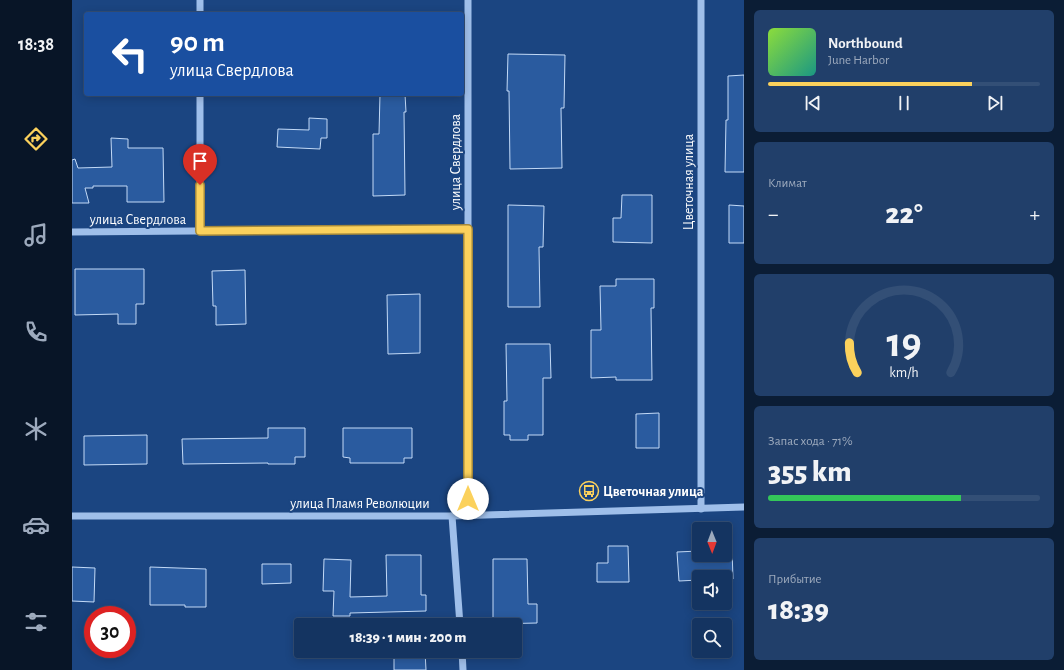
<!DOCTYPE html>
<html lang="ru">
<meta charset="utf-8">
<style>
:root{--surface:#143461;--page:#213f6a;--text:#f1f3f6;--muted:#9daabd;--line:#334f76;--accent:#fbd15c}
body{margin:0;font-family:"Alegreya Sans",sans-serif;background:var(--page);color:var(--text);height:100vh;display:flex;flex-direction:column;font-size:15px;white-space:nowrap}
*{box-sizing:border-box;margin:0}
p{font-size:13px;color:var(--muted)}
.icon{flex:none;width:22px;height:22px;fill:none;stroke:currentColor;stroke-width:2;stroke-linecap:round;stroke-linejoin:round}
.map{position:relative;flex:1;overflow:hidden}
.sheet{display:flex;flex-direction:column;gap:10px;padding:10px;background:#0b1d35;width:320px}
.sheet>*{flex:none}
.banner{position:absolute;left:12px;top:12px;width:380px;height:84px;border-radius:4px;box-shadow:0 2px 10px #0003,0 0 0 1px var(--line);background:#1a4fa0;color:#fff;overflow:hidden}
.needle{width:26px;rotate:179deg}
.fabs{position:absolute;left:620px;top:522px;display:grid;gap:8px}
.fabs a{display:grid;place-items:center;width:40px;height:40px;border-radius:4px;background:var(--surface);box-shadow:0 2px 10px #0003,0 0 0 1px var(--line);font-size:20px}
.speed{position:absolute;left:12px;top:606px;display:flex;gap:8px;font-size:20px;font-weight:700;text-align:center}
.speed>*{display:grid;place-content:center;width:52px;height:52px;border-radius:50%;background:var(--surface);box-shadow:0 2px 10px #0003,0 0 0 1px var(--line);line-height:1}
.speed .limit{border:6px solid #d22;background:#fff;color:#111}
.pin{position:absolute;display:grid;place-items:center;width:34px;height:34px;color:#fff;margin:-41px -17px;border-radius:50% 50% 50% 0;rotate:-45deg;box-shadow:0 0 4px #0007}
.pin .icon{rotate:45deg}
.me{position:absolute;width:44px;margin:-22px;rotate:0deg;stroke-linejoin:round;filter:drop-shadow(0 0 3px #0008)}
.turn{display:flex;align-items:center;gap:14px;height:84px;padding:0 20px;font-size:18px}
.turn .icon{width:52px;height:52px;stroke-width:2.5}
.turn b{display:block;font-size:28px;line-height:34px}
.big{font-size:30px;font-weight:800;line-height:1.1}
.sheet .card{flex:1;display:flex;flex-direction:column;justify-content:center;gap:6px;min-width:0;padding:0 14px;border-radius:6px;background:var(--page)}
.sheet .dial{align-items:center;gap:0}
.dial svg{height:104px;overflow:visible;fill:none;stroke:var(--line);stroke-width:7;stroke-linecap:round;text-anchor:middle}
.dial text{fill:var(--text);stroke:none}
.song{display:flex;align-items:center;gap:12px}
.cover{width:48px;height:48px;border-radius:6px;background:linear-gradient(135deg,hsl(90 70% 55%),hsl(170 70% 35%))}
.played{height:4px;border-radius:2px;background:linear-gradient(90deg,var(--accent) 75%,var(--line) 75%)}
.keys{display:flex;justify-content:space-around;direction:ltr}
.heat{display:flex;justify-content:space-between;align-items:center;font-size:22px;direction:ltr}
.charge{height:6px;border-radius:3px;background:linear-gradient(90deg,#34c759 71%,var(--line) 0)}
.trip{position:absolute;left:222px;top:618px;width:228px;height:40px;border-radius:4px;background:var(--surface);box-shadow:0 2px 10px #0003,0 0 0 1px var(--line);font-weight:800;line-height:40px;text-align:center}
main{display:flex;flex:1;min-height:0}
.tab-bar{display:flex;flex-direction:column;width:72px;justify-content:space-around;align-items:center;background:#081527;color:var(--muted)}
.tab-bar .icon{width:28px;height:28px}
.tab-bar .current{color:var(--accent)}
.tab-bar b{font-size:18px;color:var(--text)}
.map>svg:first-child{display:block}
.building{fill:#2a5b9f;stroke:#c3daf7}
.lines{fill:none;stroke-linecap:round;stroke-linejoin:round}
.minor{stroke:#9fbfea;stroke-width:7}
.route-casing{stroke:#a3883c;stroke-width:10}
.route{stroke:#fbd15c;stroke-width:7}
.labels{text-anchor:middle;stroke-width:4;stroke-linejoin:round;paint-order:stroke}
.street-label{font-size:14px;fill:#fff;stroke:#1b4581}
.poi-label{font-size:14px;font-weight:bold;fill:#fff;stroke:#1b4581;text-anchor:start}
</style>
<main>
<nav class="tab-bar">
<b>18:38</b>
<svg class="icon current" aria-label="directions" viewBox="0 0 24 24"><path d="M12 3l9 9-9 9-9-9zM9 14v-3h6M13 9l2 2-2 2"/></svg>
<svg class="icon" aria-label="music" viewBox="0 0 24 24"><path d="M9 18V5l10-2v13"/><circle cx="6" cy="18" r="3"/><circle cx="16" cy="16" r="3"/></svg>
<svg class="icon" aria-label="phone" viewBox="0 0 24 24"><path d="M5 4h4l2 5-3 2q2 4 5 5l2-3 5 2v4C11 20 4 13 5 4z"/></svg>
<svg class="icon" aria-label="climate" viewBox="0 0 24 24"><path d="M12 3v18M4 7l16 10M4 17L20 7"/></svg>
<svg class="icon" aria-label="car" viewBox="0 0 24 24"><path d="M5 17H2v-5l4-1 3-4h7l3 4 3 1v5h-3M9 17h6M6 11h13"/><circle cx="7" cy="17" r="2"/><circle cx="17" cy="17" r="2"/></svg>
<svg class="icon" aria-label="filters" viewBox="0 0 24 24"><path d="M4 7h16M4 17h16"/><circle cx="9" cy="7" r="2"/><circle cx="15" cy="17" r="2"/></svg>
</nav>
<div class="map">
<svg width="672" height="670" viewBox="0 0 672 670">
<rect width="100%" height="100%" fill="#1b4581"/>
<!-- building -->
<g class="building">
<path d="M436 54 493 55 492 108H489L490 168 438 169 437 91H435Z"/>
<path d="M672 75V172H653L654 120H656V76Z"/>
<path d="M308 94H333L334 112H332L333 195 301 196V134H307Z"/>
<path d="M237 118 255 119V138H249L248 149 205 147 206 129 237 130Z"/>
<path d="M39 138 56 139V148H91L92 202H55V186H21V188H13L17 203H0V160L3 159 6 168 40 167Z"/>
<path d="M550 195H580V243L541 242V218H549Z"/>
<path d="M436 205 472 206 471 247H467L468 307H436Z"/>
<path d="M657 205 672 206V243H657Z"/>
<path d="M3 269H72V304H64V324H46V314L3 315Z"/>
<path d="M173 270 174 324 144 325V306H141L140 271Z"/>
<path d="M544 279H582V308H579L580 380H544V377L519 378V330H529L528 286H544Z"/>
<path d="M348 294V353L316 354 315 295Z"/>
<path d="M434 344H478L479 378H471V435H456V440H438V435H432V401H435Z"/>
<path d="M587 413V448H564V414Z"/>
<path d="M196 428H233V457H223V464H196V463L111 464 110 439 196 438Z"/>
<path d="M271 428H340V458H332V463H278V458L271 457Z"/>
<path d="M75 435V464L12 465V436Z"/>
<path d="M536 546H556L557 582H525V563H536Z"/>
<path d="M660 549 661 579H653V577H627V580L607 581 605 552 627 551V555H653V550Z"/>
<path d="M314 555H349V595H354V611L278 613V616H261L262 591H251L252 559 279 560 278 597 315 596Z"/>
<path d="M421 559H455L456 604H465V623L421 624Z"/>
<path d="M190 564H219V583L190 584Z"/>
<path d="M0 567 23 568 22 602 0 601Z"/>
<path d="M78 567 134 569V607H113V605H78Z"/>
<path d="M322 651H353L354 670H322Z"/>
</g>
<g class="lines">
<!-- minor -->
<g class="minor">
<path d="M396 0V515"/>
<path d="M128 14V0"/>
<path d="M128 231V94"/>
<path d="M0 232 396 229"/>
<path d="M629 509V0"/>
<path d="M0 516H380L672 507"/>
<path d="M380 516 388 625"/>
<path d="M390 651 391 670"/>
</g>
</g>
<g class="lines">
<defs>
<path id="route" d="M128 185V231L396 229V499"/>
</defs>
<!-- route casing -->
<use href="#route" class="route-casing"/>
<!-- route -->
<use href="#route" class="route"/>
</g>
<!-- icons -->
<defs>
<symbol id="bus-ring" viewBox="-11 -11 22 22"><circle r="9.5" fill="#1b4581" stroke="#fbd15c" stroke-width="1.5"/><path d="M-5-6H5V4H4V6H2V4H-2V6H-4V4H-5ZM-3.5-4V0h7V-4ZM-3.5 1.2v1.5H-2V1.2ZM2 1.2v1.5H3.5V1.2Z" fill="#fbd15c"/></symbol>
</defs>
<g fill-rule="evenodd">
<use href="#bus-ring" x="506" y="480" width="22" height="22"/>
</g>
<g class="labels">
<!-- street labels -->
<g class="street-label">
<text transform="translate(383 162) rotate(-90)" y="5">улица Свердлова</text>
<text transform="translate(616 182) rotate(-90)" y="5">Цветочная улица</text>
<text x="66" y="224">улица Свердлова</text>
<text x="288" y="508">улица Пламя Революции</text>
</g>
<!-- poi labels -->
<g class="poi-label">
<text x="531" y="496">Цветочная улица</text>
</g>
</g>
</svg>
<div class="fabs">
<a><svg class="needle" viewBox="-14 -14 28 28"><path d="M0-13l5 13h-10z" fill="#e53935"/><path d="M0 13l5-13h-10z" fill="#9daabd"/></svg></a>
<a><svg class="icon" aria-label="sound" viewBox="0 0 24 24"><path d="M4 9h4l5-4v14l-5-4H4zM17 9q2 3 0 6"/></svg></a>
<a><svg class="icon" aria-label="search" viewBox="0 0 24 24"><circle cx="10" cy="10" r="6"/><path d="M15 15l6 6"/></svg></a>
</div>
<div class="speed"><div class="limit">30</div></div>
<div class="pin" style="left:128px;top:185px;background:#d93025"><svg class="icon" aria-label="arrive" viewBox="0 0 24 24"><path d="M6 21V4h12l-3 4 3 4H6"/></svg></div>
<svg class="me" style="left:396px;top:499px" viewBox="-20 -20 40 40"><circle r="19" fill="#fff"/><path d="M0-13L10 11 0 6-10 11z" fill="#fbd15c"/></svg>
<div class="trip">18:39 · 1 мин · 200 m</div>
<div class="banner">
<div class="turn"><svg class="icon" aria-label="left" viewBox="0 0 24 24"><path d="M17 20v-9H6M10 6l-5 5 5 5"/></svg><div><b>90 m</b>улица Свердлова</div></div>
</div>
</div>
<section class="sheet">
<div class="card">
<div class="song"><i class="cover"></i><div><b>Northbound</b><p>June Harbor</p></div></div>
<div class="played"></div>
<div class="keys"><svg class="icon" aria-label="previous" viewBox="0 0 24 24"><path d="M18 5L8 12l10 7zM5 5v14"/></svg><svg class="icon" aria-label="pause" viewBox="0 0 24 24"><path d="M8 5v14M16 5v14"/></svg><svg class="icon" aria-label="next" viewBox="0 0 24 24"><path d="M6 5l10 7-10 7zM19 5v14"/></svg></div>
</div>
<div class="card"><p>Климат</p>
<div class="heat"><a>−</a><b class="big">22°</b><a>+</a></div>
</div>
<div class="card dial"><svg viewBox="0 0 100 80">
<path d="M14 69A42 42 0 1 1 86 69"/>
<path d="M14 69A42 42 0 0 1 8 46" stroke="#fbd15c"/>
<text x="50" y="56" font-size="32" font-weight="700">19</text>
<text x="50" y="72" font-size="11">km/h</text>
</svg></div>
<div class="card"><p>Запас хода · 71%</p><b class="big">355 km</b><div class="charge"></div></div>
<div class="card"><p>Прибытие</p><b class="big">18:39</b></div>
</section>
</main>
